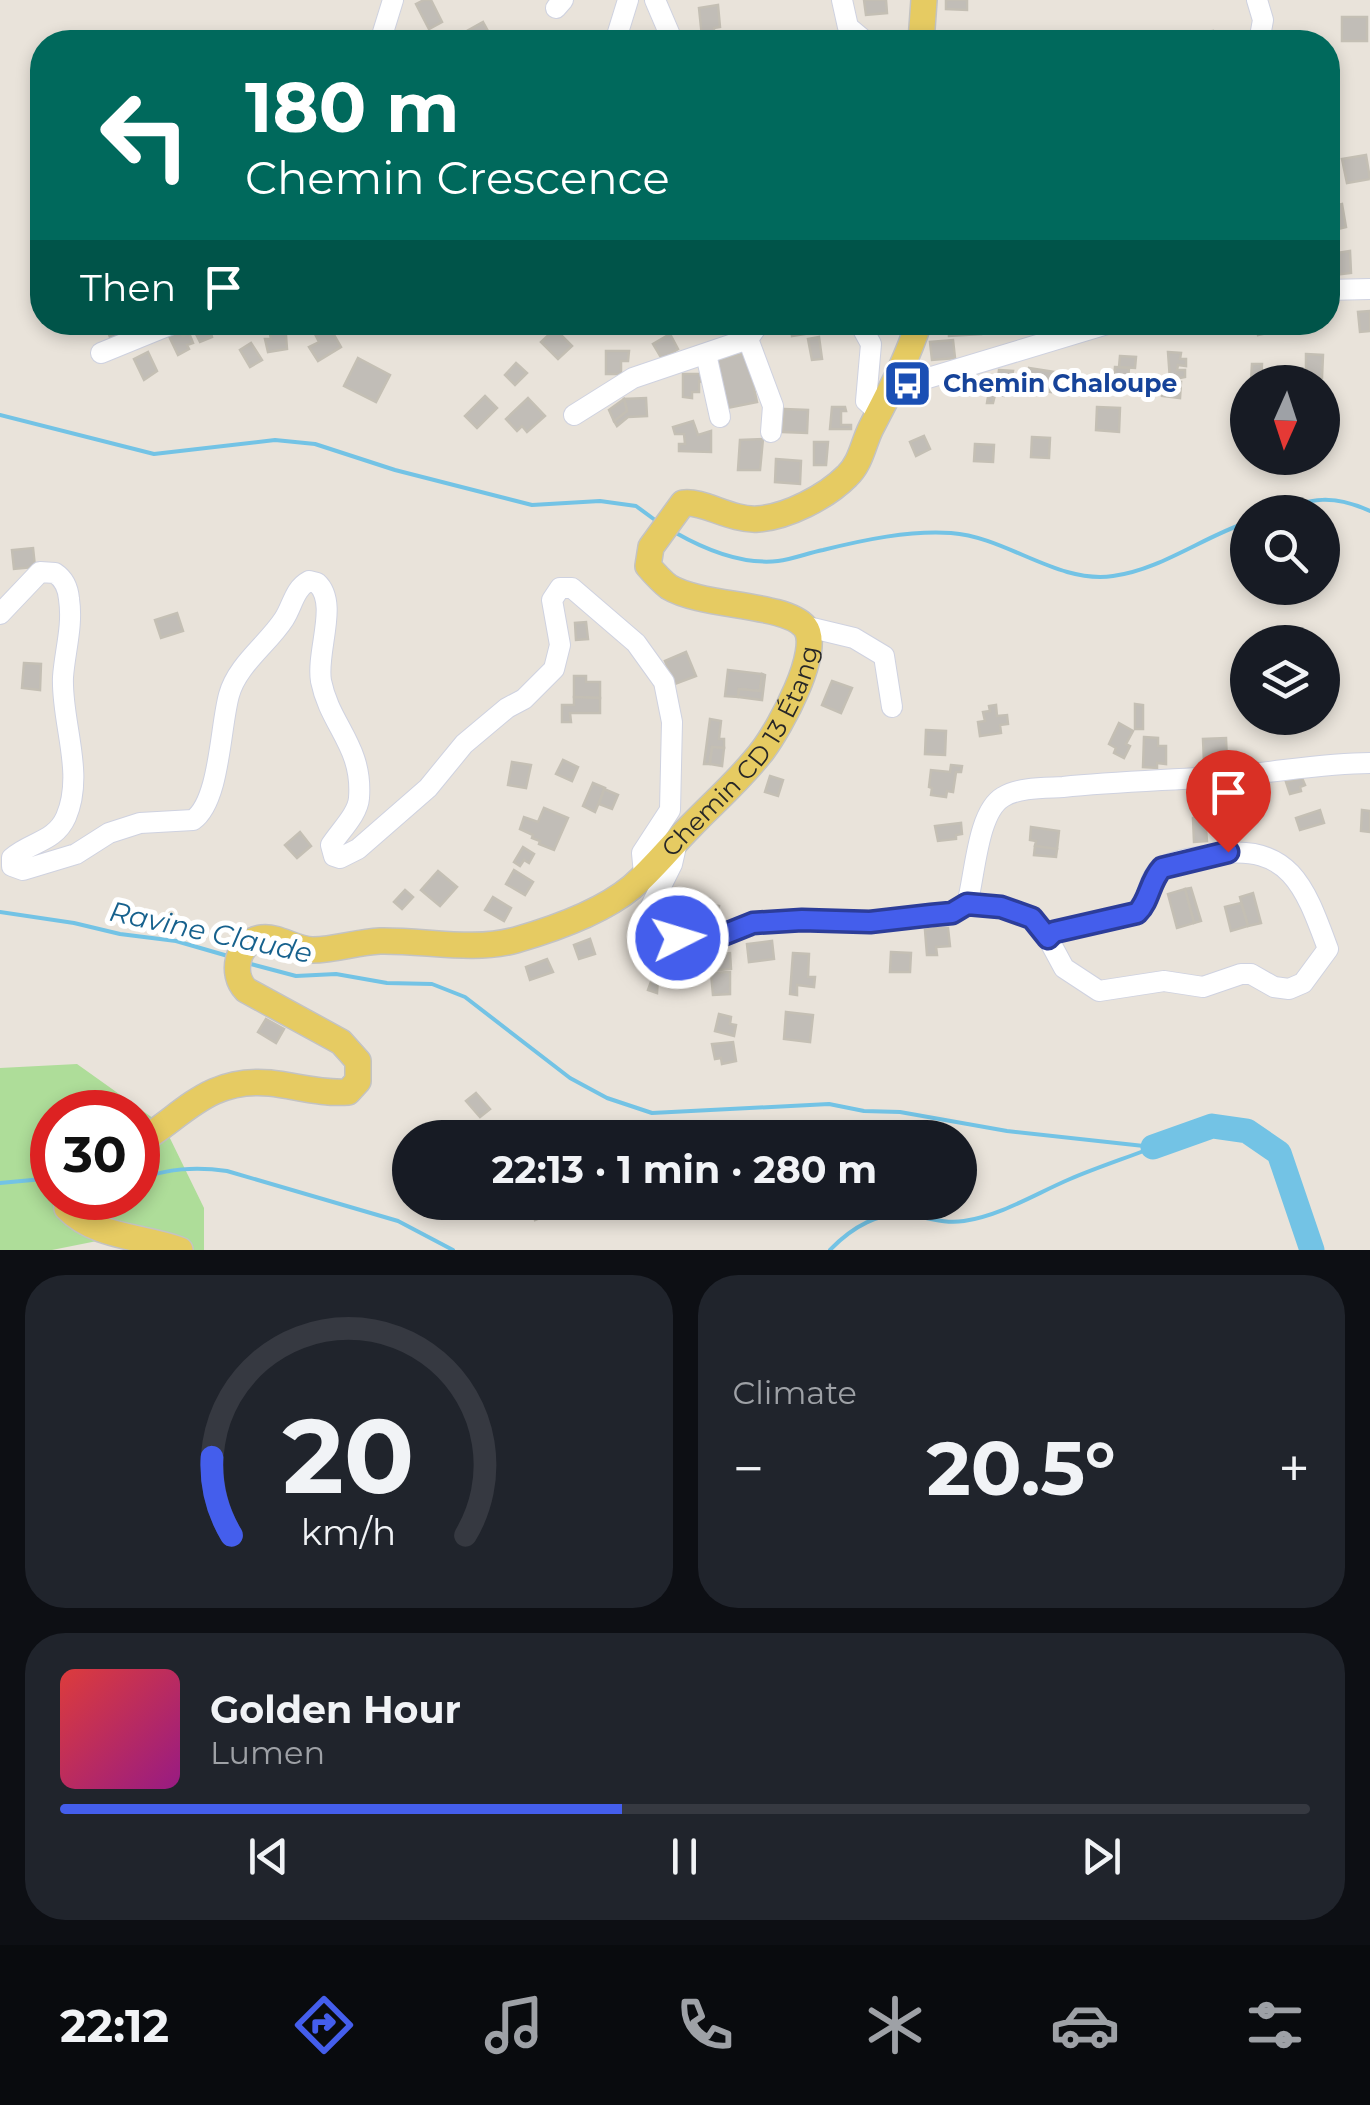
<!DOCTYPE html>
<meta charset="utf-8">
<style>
:root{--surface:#171b24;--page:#20242c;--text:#f1f3f6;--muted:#9ea1a6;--line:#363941;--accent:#445eec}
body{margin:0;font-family:Montserrat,sans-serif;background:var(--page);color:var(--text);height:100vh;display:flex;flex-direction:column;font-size:38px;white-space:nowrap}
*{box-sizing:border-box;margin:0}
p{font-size:32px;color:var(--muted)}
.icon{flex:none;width:55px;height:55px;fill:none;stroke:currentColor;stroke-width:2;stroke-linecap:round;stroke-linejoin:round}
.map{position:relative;height:1250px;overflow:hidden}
.side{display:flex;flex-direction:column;gap:25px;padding:25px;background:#0d0f14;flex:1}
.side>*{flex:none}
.hud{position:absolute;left:30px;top:30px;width:1310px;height:305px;border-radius:40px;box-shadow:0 5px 15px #0003;background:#00695c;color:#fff;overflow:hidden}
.needle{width:65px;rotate:183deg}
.fabs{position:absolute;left:1230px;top:365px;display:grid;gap:20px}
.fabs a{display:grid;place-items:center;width:110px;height:110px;border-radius:50%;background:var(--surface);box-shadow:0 5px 15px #0003;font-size:50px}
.speed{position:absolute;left:30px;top:1090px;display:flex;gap:20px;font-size:50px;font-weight:700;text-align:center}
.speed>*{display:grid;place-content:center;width:130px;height:130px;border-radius:50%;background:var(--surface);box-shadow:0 5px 15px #0003;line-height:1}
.speed .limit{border:15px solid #d22;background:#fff;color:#111}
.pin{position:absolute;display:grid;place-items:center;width:85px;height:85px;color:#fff;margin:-102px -42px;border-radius:50% 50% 50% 0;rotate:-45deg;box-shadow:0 0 10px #0007}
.pin .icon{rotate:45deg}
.me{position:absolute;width:110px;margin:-55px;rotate:85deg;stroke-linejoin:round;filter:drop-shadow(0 0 8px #0008)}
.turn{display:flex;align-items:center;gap:35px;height:210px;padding:0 50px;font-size:45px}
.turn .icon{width:130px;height:130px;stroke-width:2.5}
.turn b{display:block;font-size:70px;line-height:85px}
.then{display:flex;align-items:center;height:95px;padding:0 50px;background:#0003;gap:20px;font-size:38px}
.big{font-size:75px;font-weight:700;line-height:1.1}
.side .tile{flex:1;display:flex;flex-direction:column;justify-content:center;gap:15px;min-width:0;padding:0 35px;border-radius:40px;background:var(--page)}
.side .dial{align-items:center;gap:0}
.dial svg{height:260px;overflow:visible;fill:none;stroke:var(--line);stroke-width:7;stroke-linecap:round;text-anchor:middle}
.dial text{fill:var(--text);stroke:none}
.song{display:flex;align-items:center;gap:30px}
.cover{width:120px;height:120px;border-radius:15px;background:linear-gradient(135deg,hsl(0 70% 55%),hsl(310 70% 35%))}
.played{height:10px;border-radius:5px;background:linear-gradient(90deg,var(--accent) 45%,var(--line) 45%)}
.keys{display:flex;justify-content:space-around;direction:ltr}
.heat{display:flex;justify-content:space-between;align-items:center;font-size:55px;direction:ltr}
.side .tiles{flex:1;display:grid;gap:25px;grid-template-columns:1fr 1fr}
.tile:last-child{grid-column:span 2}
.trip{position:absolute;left:392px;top:1120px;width:585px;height:100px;border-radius:50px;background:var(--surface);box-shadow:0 5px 15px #0003;font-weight:700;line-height:100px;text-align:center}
.tab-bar{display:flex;height:160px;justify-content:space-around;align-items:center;background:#090b0e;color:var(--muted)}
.tab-bar .icon{width:70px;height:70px}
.tab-bar .active{color:var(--accent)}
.tab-bar b{font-size:45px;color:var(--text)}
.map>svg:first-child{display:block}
.green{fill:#aedd99;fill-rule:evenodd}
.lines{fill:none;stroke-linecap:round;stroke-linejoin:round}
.stream{stroke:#73c3e5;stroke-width:4}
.river{stroke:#73c3e5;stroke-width:25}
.building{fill:#c1bdb7;stroke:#c4bfb4;stroke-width:2.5}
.minor-casing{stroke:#cfd2e0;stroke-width:22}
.major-casing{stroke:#c3c3c3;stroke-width:28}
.minor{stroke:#fff;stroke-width:20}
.major{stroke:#e6cb62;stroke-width:25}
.route-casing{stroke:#2c3d99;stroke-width:25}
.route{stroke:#445eec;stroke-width:18}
.labels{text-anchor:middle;stroke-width:10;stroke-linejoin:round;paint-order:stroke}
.transit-label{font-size:25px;font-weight:bold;fill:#164399;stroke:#fff;text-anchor:start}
.street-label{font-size:25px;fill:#272727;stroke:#fff}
.water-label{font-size:28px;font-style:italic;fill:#16618d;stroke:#fff}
</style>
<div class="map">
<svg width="1370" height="1250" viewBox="0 0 1370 1250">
<rect width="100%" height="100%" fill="#e9e3da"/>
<!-- green -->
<path class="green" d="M77 1064 164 1126 204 1208V1250H173L137 1233 52 1250H0V1068ZM52 1112H138V1198H52Z"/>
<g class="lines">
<!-- stream -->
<g class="stream">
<path d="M0 415 154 454 275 440 315 444 395 470 532 505 600 501 636 506 655 520"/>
<path d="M1275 512C1311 498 1333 494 1370 511"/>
<path d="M676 533C706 550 742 565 778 561 793 559 808 553 823 550 863 540 910 530 951 533 1007 537 1057 584 1113 576 1160 570 1203 537 1248 522"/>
<path d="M0 912 74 923 120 934 176 941 228 956"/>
<path d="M247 963 296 976 336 974 387 983 432 984 465 997 570 1078 607 1098 652 1113 829 1104 864 1111 900 1112 1007 1131 1153 1147"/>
<path d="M138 1179C169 1169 194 1166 227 1171L398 1221 453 1250"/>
<path d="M0 1183 43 1179 52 1182"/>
<path d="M830 1250C851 1228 880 1210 911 1215 929 1218 945 1224 964 1221 1002 1215 1035 1194 1070 1179 1096 1168 1123 1159 1149 1149"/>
</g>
<!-- river -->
<path class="river" d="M1153 1147 1212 1126 1247 1131 1279 1153 1312 1250"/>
</g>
<!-- building -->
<g class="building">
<path d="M424 0H431L442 22 429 29 416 4Z"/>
<path d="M864 0H886L887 13 866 15Z"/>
<path d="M946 0H967V10L946 9Z"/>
<path d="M718 5 720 27 714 28V34L702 37 699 8Z"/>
<rect x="1342" y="17" width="25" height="24"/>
<path d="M483 22 494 42H450L449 41Z"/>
<path d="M1213 31 1215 42H1196L1195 34Z"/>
<path d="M1366 155 1370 179 1347 183 1342 159Z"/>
<path d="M1342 204 1346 227 1338 229 1334 206Z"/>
<path d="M1334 206 1338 231 1331 232 1328 207Z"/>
<path d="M1350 251 1351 273 1333 275 1330 254Z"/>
<path d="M1370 311V331L1360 332 1358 312Z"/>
<path d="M114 322H123L127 335 111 340 107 329 115 326Z"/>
<path d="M200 322H208L212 337 200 342 192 326Z"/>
<path d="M277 322H285L287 349 268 352 265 339H271L269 329 278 328Z"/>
<path d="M790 322H808V326L815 325 817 332 792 336Z"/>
<path d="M962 322H980L981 334 949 336V327H962Z"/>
<path d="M1255 322H1274L1276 331 1258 335Z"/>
<path d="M329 326 341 347 318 361 309 347 319 342 315 334Z"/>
<path d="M555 329 572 346 558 359 541 342Z"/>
<path d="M180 331 183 336 189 333 193 343 187 345 189 349 178 355 169 336Z"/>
<path d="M670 334 678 349 662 359 653 344Z"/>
<path d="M819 337 822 359 812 360 808 339Z"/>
<path d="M953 340 955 358 932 360 930 342Z"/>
<path d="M251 343 262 360 250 367 240 350Z"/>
<path d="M606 351H629L628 361H621V374H606Z"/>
<path d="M148 352 157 371 144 380 134 359Z"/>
<path d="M1168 352 1181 353 1180 359H1186V366L1178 365 1177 370H1185V377L1170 380Z"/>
<path d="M746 353 757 402 727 408 717 360Z"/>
<path d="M1306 354 1323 355 1322 378 1306 377Z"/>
<path d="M1120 356 1136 357 1135 368 1119 367Z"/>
<path d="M358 358 390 375 376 402 344 386Z"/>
<path d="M516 363 527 373 515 385 505 375Z"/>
<path d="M1252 364H1262L1261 382H1251Z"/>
<path d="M1115 367 1129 368 1128 380 1114 379Z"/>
<path d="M1029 368 1055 372 1051 392 1025 388Z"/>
<path d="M999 370 1013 371 1010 387 997 386Z"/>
<path d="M683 374H704V382L699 381V392H692V398L683 397Z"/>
<path d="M1173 382H1181L1180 398 1162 396 1163 383Z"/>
<path d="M990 385 1006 387 1004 396 995 395 993 403H987Z"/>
<path d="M485 396 497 408 477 428 465 416Z"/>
<path d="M528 398 545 416 527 432 522 426 517 431 506 419Z"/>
<path d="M646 398 647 416 628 417 617 426 614 421 627 411 624 399Z"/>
<path d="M624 399 627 411 614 421 609 410Z"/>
<path d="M832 407H845L846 411H841V425H851V429H830Z"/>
<path d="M1097 407 1120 408 1119 432 1096 430Z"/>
<path d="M784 409 808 410 807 433 783 432Z"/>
<path d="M693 421 698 435 711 431V452L679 451V444H685L684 434H675L673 427Z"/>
<path d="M924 436 930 449 916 456 910 442Z"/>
<path d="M1032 437 1050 438 1049 458 1031 457Z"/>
<path d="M763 439 760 470H738L740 440Z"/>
<path d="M814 442H828L826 465H814Z"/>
<path d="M975 444 994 445 993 462 974 461Z"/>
<path d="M776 459 801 461 800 484 775 482Z"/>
<path d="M33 548 35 567 14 569 12 550Z"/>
<path d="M177 613 183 631 161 638 155 620Z"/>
<path d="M586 622 588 639 576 640 575 623Z"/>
<path d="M686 652 696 676 675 684 665 661Z"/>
<path d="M24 663 41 664 40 690 22 688Z"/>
<path d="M728 670 762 674 760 691 739 689 738 697 725 696Z"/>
<path d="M762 674 765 675 762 700 738 697 739 689 760 691Z"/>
<path d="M574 676H586V682H600V698L574 697Z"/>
<path d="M832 681 852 688 841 713 822 705Z"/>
<path d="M574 697 600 698V713H570L571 722H562V705H574Z"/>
<path d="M1135 704 1143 705V729H1135Z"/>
<path d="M996 705 997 716 1007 715 1008 724 1000 725 1001 733 980 736 978 722 985 721 983 712 990 711 989 706Z"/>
<path d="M710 719 721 721 719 739H724V748L712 747 710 764H704Z"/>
<path d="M1119 723 1133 731 1126 744 1130 746 1124 758 1114 753 1116 748 1109 744Z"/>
<path d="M926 730 946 731 945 755 925 754Z"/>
<path d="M1144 737 1158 738V746H1166V764L1157 763V768L1143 767Z"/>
<path d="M1226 738 1227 762 1204 763 1203 739Z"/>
<path d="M712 747 724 748 722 766 710 764Z"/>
<path d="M563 760 578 767 572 781 556 774Z"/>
<path d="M512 762 531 765 526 788 508 785Z"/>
<path d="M951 765 962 766 961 772H956L953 792 947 791 946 797 931 795 932 788 929 787 931 770 950 772Z"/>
<path d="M770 776 783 780 778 796 765 792Z"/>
<path d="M1302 778 1305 785 1300 787 1301 791 1290 794 1286 782Z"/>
<path d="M593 783 605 788 595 812 583 806Z"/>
<path d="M604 789 618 795 612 809 599 804Z"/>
<path d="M544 808 568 818 554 850 539 844 540 841 532 838 533 835 520 829 524 817 538 822Z"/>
<path d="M1320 810 1324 823 1300 830 1296 818Z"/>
<path d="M1362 810 1370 811V832L1361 831Z"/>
<path d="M1193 818H1205L1207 841 1194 842Z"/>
<path d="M961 823 962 834 956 835V839L938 841 935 826Z"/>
<path d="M1235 823 1236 840H1222L1221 824Z"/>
<path d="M1031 827 1059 831 1057 849 1035 846 1036 841 1030 840Z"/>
<path d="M300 832 311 846 297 858 285 845Z"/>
<path d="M1035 846 1057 849 1056 857 1034 855Z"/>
<path d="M523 847 534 854 529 863 524 860 520 866 514 862Z"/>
<path d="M514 870 533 882 525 895 506 884Z"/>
<path d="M438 871 457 887 440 906 421 890Z"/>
<path d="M1191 888 1201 921 1194 923 1185 889Z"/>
<path d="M1185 889 1194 923 1177 928 1168 894Z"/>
<path d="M405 890 413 897 402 909 394 902Z"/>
<path d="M1253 893 1261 923 1248 926 1240 897Z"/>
<path d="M493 897 511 908 504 921 485 910Z"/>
<path d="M697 898 709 899 708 904 719 906 716 926 695 923Z"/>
<path d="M1241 903 1248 926 1231 931 1225 907Z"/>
<path d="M935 928H948L950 946 936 947 937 955H927L925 930Z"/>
<path d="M590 939 595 954 579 959 574 945Z"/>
<path d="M772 941 774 959 749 962 747 944Z"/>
<path d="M891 952 911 953 910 972H890Z"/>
<path d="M730 953 731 969 711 971 710 955Z"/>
<path d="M793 953 809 954 808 977H815L814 987 797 985V995L790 994Z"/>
<path d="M660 957 674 961 668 981 658 978 657 993 648 990Z"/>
<path d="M547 959 553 972 530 980 526 967Z"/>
<path d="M730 972V994L713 995 711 973Z"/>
<path d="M786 1012 813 1015 810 1042 784 1039Z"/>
<path d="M719 1014 731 1017 730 1024 736 1025 734 1036 715 1031Z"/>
<path d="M266 1019 284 1029 276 1043 258 1032Z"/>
<path d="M733 1042 736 1061 722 1064 721 1058 715 1059 712 1044Z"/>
<path d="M476 1093 490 1109 480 1117 466 1101Z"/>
<path d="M543 1202 547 1215 535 1220 529 1203Z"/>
</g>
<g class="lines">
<defs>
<g id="minor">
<path d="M655 0 673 42"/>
<path d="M842 0 848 27 866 42"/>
<path d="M1257 0 1263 20 1259 42"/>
<path d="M556 8 563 0"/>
<path d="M380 42 393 0"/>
<path d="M615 42 628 0"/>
<path d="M1328 290 1370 289"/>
<path d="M859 322 871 344 866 401 880 414"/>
<path d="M748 339 773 406 771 432"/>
<path d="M101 353 177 322"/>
<path d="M706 354 720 417"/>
<path d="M898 377 928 378 1114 322"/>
<path d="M574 415 633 378 748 339 760 322"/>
<path d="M0 614 40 572 55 573C64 579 68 587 69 599 73 626 65 650 63 677 61 722 85 773 66 817 55 842 30 842 12 858V866L23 870 76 854 109 833 140 823 193 820C220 801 220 727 229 695 237 665 268 644 284 619 293 605 294 589 309 581L317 583C339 603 316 651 321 681 330 726 363 746 359 798 358 814 340 831 331 845L334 856 340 858 358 849 428 788 464 744 507 708 524 699 554 669 560 645 552 600 560 588H572L636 643 664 682 672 722 670 810 642 853 644 874"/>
<path d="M804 626 854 638 884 656 892 707"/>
<path d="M677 842 672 864 651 906 663 928 678 938 709 941 753 923 802 920 870 922 952 913 967 904 1001 907 1032 918 1044 931 1064 968 1099 991 1164 981 1203 987 1241 974H1251L1274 987 1289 989 1303 983 1328 949C1306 890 1291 843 1217 854 1201 857 1177 859 1163 867 1146 877 1150 900 1137 913L1054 932 1048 939"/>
<path d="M967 904C975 877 977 812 1003 797 1019 787 1045 788 1063 787 1122 781 1181 780 1240 775 1284 771 1326 763 1370 763"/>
</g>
<g id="major">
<path d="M921 42 924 0"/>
<path id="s1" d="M138 1143C184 1115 208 1077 270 1083 296 1086 322 1094 348 1092L358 1081V1061L341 1042 246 990C230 974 237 941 262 938 279 936 295 950 313 950 335 950 357 942 380 941 425 940 472 952 516 940 554 929 602 912 632 887 653 869 671 846 690 827 714 802 742 778 763 750 779 729 823 650 805 627 785 603 702 607 669 587 661 581 654 573 648 566L651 547 683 503C703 500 731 521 758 519 787 517 826 497 847 476 861 463 863 444 871 428 889 393 907 360 919 322"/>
<path d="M67 1198V1208C96 1238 143 1236 180 1250"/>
</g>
</defs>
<!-- minor casing -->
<use href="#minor" class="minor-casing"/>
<!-- major casing -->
<use href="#major" class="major-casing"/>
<!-- minor -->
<use href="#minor" class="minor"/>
<!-- major -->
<use href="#major" class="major"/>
</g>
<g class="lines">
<defs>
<path id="route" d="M678 938 708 941 753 923 802 920 870 922 931 915 952 913 967 904 1001 907 1032 918 1048 938 1054 932 1137 913C1150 900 1149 882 1162 868L1228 852"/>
</defs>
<!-- route casing -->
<use href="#route" class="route-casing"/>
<!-- route -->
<use href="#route" class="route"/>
</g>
<!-- icons -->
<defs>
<symbol id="bus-square" viewBox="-11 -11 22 22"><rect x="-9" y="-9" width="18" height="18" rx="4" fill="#1a4fb4" stroke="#fff"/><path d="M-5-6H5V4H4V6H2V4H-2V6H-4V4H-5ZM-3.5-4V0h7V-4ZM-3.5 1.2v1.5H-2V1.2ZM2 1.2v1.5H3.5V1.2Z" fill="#fff"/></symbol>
</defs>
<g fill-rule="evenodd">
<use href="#bus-square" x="880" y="356" width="55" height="55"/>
</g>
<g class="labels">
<!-- transit labels -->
<g class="transit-label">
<text x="943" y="392">Chemin Chaloupe</text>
</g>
<!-- street labels -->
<g class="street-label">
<text dy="9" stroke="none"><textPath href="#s1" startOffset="1025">Chemin CD 13 Étang</textPath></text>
</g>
<!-- water labels -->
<g class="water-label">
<text transform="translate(211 932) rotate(12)" y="10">Ravine Claude</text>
</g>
</g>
</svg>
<div class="fabs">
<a><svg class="needle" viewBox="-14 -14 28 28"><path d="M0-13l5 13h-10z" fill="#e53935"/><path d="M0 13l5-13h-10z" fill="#9ea1a6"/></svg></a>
<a><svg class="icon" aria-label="search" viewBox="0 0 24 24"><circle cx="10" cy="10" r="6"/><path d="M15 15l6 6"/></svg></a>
<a><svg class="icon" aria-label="layers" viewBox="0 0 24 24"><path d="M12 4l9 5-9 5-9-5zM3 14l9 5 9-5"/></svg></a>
</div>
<div class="speed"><div class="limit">30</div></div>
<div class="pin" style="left:1228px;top:852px;background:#d93025"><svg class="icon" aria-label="arrive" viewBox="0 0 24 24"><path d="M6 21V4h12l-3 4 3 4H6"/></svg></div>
<svg class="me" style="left:678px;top:938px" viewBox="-20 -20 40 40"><circle r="17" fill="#445eec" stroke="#fff" stroke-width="3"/><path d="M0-11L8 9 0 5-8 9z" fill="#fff"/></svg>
<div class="trip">22:13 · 1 min · 280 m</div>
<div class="hud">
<div class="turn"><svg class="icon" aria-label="left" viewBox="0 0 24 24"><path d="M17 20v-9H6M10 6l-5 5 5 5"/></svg><div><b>180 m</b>Chemin Crescence</div></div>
<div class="then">Then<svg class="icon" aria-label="arrive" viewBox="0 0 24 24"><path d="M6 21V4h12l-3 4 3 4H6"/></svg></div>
</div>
</div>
<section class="side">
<div class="tiles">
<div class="tile dial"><svg viewBox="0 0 100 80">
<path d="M14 69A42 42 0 1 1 86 69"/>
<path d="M14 69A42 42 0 0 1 8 45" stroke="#445eec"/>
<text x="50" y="56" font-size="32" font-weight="700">20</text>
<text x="50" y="72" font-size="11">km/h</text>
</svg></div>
<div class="tile"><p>Climate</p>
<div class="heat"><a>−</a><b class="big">20.5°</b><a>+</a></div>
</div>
<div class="tile">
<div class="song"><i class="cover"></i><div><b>Golden Hour</b><p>Lumen</p></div></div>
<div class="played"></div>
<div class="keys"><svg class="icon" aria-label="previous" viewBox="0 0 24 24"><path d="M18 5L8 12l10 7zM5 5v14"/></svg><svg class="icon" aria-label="pause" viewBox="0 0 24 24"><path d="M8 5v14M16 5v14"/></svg><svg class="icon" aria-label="next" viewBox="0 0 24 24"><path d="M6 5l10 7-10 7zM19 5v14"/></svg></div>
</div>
</div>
</section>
<nav class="tab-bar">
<b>22:12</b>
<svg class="icon active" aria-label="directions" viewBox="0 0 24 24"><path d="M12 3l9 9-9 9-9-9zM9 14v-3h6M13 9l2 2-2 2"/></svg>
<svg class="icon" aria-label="music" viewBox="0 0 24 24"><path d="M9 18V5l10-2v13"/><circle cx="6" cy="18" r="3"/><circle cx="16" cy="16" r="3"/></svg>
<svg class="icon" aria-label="phone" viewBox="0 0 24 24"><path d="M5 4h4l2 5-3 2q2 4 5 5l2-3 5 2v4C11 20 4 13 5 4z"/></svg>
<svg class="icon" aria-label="climate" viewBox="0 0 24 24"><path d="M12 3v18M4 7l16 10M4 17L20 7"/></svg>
<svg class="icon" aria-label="car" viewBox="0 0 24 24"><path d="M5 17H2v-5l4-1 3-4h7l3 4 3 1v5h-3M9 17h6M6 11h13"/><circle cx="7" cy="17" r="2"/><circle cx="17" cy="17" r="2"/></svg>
<svg class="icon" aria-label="filters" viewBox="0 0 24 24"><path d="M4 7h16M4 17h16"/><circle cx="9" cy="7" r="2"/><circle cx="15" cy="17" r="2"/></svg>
</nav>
